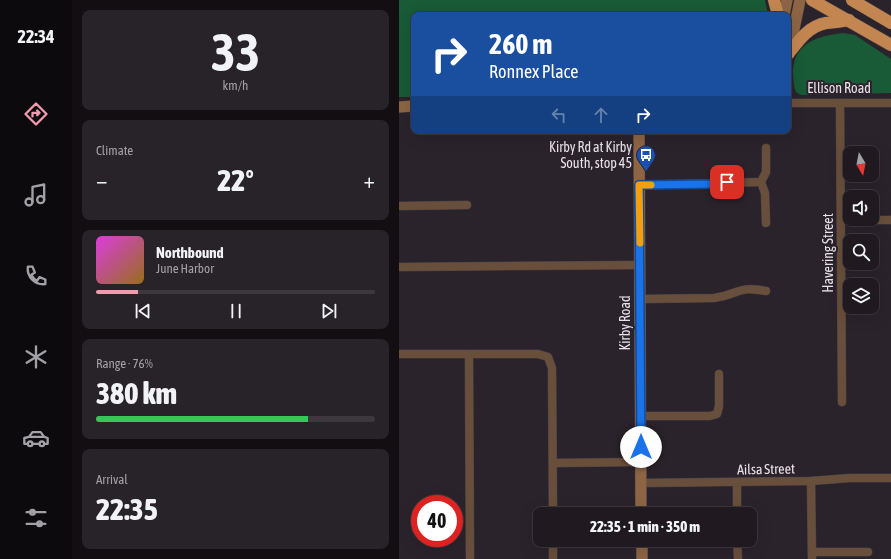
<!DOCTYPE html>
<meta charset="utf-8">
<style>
:root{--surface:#201a20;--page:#282329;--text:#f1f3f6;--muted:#a2a1a5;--line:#3d383e;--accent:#f29aae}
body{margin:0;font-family:"Asap Condensed",sans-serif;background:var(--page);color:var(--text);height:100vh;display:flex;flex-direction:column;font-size:15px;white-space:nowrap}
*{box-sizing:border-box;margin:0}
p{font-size:13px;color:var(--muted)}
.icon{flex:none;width:22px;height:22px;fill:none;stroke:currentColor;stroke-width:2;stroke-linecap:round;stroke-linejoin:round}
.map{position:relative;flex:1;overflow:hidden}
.drawer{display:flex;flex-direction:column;gap:10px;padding:10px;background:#120e12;width:327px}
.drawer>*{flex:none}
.guide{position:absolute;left:12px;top:12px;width:380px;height:122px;border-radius:8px;box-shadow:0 4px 16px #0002,0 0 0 1px var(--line);background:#1a4fa0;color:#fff;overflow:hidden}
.needle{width:26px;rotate:170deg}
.controls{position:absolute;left:444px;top:146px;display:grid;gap:8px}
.controls a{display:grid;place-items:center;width:36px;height:36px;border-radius:8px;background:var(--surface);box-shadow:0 4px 16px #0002,0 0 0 1px var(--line);font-size:20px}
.speed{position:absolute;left:12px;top:495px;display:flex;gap:8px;font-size:20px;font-weight:700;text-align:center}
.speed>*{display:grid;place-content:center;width:52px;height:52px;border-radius:50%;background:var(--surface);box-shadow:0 4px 16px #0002,0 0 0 1px var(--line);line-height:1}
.speed .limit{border:6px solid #d22;background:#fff;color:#111}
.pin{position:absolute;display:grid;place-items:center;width:34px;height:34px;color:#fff;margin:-17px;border-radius:8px;box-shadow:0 2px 6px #0006}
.me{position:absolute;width:44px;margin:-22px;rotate:0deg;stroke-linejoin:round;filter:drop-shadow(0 0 3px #0008)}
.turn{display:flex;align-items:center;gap:14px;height:84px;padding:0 12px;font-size:18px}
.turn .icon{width:52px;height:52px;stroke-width:2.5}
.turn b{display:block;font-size:28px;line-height:34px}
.lanes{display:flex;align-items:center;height:38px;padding:0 12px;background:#0003;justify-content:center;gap:20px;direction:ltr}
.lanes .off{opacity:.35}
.big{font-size:30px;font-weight:800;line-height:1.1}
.drawer .widget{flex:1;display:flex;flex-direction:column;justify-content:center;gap:6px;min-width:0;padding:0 14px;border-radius:8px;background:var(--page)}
.drawer .dial{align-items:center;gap:0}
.dial b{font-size:52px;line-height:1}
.song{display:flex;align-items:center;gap:12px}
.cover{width:48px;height:48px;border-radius:6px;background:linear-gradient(135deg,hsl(300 70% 55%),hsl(40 70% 35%))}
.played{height:4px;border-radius:2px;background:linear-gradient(90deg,var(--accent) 15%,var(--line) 15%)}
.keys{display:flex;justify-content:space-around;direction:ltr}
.heat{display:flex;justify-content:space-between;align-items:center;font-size:22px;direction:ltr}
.charge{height:6px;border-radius:3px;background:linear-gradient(90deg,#34c759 76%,var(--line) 0)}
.trip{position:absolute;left:134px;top:507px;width:224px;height:40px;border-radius:8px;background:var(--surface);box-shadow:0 4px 16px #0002,0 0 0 1px var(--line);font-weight:800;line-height:40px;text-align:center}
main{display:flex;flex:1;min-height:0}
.tabs{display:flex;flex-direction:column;width:72px;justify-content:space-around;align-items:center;background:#0d0a0d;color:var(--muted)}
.tabs .icon{width:28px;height:28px}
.tabs .on{color:var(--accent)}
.tabs b{font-size:18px;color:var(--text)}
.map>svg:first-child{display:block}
.green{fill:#185b36}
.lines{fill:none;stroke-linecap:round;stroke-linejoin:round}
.street-casing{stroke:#463e46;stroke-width:9}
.secondary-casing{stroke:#463e46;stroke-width:12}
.highway-casing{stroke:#463e46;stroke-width:13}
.street{stroke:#684f3b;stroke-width:8}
.secondary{stroke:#8d6544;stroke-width:11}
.highway{stroke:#c38651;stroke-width:12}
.route-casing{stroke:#114b97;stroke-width:10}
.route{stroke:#1a73e8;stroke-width:7}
.slow{stroke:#f59e0b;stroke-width:7}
.labels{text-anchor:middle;stroke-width:4;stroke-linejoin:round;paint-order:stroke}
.street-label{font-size:14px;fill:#e9e3e9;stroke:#2b232b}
.poi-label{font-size:14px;fill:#e9e3e9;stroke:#2b232b;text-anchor:end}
</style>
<main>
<nav class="tabs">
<b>22:34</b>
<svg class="icon on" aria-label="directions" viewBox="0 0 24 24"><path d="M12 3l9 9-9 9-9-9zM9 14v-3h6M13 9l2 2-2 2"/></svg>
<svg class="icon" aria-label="music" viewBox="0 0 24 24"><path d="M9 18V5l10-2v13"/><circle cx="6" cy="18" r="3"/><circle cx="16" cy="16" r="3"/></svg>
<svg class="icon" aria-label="phone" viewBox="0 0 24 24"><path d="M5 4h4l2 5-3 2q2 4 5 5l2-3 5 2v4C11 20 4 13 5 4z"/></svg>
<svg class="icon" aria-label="climate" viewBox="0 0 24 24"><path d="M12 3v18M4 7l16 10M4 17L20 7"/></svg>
<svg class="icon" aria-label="car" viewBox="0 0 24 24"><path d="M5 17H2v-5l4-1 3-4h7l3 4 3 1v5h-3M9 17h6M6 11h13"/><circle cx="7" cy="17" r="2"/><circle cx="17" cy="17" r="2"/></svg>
<svg class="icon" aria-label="filters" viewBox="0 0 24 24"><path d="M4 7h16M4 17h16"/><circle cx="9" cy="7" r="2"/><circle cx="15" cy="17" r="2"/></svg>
</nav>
<section class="drawer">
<div class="widget dial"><b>33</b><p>km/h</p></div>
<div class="widget"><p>Climate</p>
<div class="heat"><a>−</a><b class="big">22°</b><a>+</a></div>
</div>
<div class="widget">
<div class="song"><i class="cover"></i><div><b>Northbound</b><p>June Harbor</p></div></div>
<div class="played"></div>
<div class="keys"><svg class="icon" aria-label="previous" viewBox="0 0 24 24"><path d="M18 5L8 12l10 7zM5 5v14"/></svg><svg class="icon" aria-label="pause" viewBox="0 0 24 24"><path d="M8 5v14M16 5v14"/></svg><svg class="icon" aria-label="next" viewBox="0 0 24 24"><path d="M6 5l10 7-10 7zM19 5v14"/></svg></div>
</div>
<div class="widget"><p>Range · 76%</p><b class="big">380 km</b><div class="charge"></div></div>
<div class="widget"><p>Arrival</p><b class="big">22:35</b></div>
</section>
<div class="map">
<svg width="492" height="559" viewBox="0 0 492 559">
<rect width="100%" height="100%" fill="#2b232b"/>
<!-- green -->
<g class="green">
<path d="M0 0H366L369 15H15V97H0Z"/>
<path d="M444 33 456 35 492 59V93L403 95 398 93C394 88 395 81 394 75 393 44 417 36 444 33Z"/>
</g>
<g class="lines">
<defs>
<g id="street">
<path d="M389 103H492"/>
<path d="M441 103 443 402"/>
<path d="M240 185 362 182"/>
<path d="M0 206 68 205"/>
<path d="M442 220H492"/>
<path d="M367 223 366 193 362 182 367 172V148"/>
<path d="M0 267 241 265"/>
<path d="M241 299 315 298C339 295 339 285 367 291"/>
<path d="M0 354H139L149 357 153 368 154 514"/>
<path d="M70 355 71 559"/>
<path d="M242 416H311L318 414 320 406V374"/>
<path d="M154 463 242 462"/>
<path d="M412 481 413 559"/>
<path d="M242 483 412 481 451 478H492"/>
<path d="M338 483V514"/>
<path d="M154 540V559"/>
<path d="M338 540 339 559"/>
<path d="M413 552H469"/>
</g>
<g id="secondary">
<path d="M385 15 388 0"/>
<path d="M390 54 401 0"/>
<path d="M0 107 15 106"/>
<path d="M240 131 242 514"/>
<path d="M243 540V559"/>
</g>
<g id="highway">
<path d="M375 0 379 15"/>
<path d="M413 0 492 45"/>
<path d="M453 0 492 23"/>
<path d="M390 53C400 40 410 26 427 23 435 22 442 22 450 20"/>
</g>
</defs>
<!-- street casing -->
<use href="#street" class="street-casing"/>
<!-- secondary casing -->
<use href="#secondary" class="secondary-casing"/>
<!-- highway casing -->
<use href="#highway" class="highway-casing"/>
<!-- street -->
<use href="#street" class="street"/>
<!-- secondary -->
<use href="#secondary" class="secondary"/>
<!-- highway -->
<use href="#highway" class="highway"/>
</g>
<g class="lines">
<defs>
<path id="route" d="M242 447 240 185 314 184 328 182"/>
</defs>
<!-- route casing -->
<use href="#route" class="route-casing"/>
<!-- route -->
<use href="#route" class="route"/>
<!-- slow -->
<path class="slow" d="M241 243 240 185H252"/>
</g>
<!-- icons -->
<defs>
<symbol id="bus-pin" viewBox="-11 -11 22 30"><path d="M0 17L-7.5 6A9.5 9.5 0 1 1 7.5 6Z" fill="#1a4fb4" stroke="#2b232b"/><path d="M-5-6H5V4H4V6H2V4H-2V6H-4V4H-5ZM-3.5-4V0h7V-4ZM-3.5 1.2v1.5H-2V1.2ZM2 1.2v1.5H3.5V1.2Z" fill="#fff"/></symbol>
</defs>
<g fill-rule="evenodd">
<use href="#bus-pin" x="236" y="144" width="22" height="30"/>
</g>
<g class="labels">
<!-- street labels -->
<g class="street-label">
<text x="440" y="93">Ellison Road</text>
<text transform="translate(429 253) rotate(-90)" y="5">Havering Street</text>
<text transform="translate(226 323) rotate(-90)" y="5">Kirby Road</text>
<text transform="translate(367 469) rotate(-1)" y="5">Ailsa Street</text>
</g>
<!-- poi labels -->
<g class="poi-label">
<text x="233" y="152">Kirby Rd at Kirby<tspan x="233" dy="16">South, stop 45</tspan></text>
</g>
</g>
</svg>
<div class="controls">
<a><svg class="needle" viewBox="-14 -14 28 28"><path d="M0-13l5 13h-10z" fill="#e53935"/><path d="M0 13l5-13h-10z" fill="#a2a1a5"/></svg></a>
<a><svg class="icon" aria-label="sound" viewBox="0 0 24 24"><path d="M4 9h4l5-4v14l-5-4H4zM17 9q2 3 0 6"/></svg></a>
<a><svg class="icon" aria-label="search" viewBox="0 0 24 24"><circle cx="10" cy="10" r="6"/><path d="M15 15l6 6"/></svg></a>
<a><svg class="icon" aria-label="layers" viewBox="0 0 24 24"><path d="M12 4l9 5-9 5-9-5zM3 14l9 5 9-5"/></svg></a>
</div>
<div class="speed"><div class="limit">40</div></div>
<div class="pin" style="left:328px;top:182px;background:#d93025"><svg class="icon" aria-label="arrive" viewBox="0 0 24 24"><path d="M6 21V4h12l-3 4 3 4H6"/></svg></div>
<svg class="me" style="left:242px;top:447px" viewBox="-20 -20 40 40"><circle r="19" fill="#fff"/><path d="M0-13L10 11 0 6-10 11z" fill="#1a73e8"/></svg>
<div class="trip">22:35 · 1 min · 350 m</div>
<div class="guide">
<div class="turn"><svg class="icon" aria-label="right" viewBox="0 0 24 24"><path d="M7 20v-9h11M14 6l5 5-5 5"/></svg><div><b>260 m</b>Ronnex Place</div></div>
<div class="lanes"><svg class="icon off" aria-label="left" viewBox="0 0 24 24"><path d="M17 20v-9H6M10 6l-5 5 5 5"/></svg><svg class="icon off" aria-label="ahead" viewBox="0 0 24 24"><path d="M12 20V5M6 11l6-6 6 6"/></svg><svg class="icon" aria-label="right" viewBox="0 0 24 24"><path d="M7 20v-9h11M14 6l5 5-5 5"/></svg></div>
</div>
</div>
</main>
